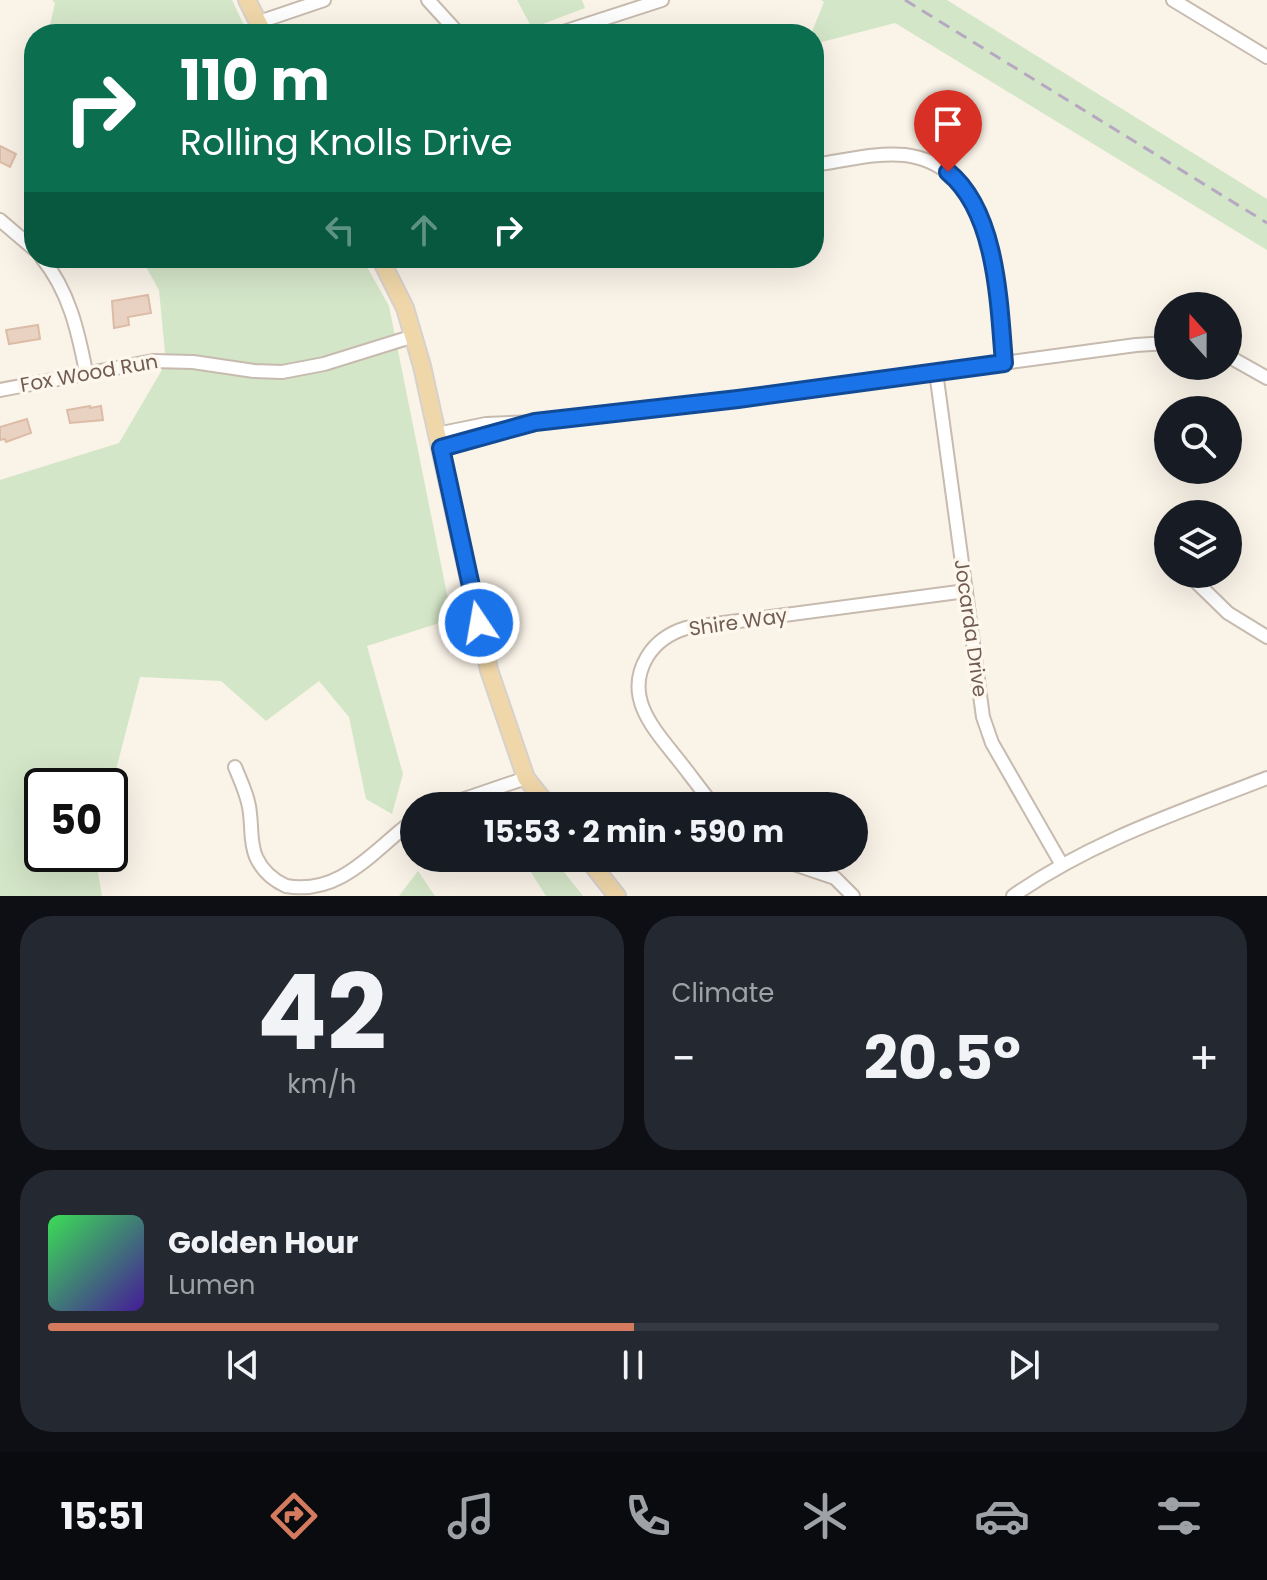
<!DOCTYPE html>
<meta charset="utf-8">
<style>
:root{--surface:#171b24;--page:#242831;--text:#f1f3f6;--muted:#9ea1a6;--line:#363941;--accent:#d47a5e}
body{margin:0;font-family:Poppins,sans-serif;background:var(--page);color:var(--text);height:100vh;display:flex;flex-direction:column;font-size:30px;white-space:nowrap}
*{box-sizing:border-box;margin:0}
p{font-size:26px;color:var(--muted)}
.icon{flex:none;width:44px;height:44px;fill:none;stroke:currentColor;stroke-width:2;stroke-linecap:round;stroke-linejoin:round}
.map{position:relative;height:896px;overflow:hidden}
.details{display:flex;flex-direction:column;gap:20px;padding:20px;background:#0d0f14;flex:1}
.details>*{flex:none}
.guide{position:absolute;left:24px;top:24px;width:800px;height:244px;border-radius:32px;box-shadow:0 8px 32px #0002;background:#0b6e4f;color:#fff;overflow:hidden}
.needle{width:52px;rotate:339deg}
.fabs{position:absolute;left:1154px;top:292px;display:grid;gap:16px}
.fabs a{display:grid;place-items:center;width:88px;height:88px;border-radius:50%;background:var(--surface);box-shadow:0 8px 32px #0002;font-size:40px}
.speed{position:absolute;left:24px;top:768px;display:flex;gap:16px;font-size:40px;font-weight:700;text-align:center}
.speed>*{display:grid;place-content:center;width:104px;height:104px;border-radius:50%;background:var(--surface);box-shadow:0 8px 32px #0002;line-height:1}
.speed .limit{border:4px solid #111;border-radius:12px;background:#fff;color:#111}
.pin{position:absolute;display:grid;place-items:center;width:68px;height:68px;color:#fff;margin:-82px -34px;border-radius:50% 50% 50% 0;rotate:-45deg;box-shadow:0 0 8px #0007}
.pin .icon{rotate:45deg}
.me{position:absolute;width:88px;margin:-44px;rotate:348deg;stroke-linejoin:round;filter:drop-shadow(0 0 6px #0008)}
.turn{display:flex;align-items:center;gap:28px;height:168px;padding:0 24px;font-size:36px}
.turn .icon{width:104px;height:104px;stroke-width:2.5}
.turn b{display:block;font-size:56px;line-height:68px}
.lanes{display:flex;align-items:center;height:76px;padding:0 24px;background:#0003;justify-content:center;gap:40px;direction:ltr}
.lanes .off{opacity:.35}
.big{font-size:60px;font-weight:700;line-height:1.1}
.details .tile{flex:1;display:flex;flex-direction:column;justify-content:center;gap:12px;min-width:0;padding:0 28px;border-radius:32px;background:var(--page)}
.details .dial{align-items:center;gap:0}
.dial b{font-size:104px;line-height:1}
.song{display:flex;align-items:center;gap:24px}
.cover{width:96px;height:96px;border-radius:12px;background:linear-gradient(135deg,hsl(130 70% 55%),hsl(260 70% 35%))}
.played{height:8px;border-radius:4px;background:linear-gradient(90deg,var(--accent) 50%,var(--line) 50%)}
.keys{display:flex;justify-content:space-around;direction:ltr}
.heat{display:flex;justify-content:space-between;align-items:center;font-size:44px;direction:ltr}
.details .tiles{flex:1;display:grid;gap:20px;grid-template-columns:1fr 1fr}
.tile:last-child{grid-column:span 2}
.trip{position:absolute;left:400px;top:792px;width:468px;height:80px;border-radius:40px;background:var(--surface);box-shadow:0 8px 32px #0002;font-weight:700;line-height:80px;text-align:center}
.tab-bar{display:flex;height:128px;justify-content:space-around;align-items:center;background:#090b0e;color:var(--muted)}
.tab-bar .icon{width:56px;height:56px}
.tab-bar .active{color:var(--accent)}
.tab-bar b{font-size:36px;color:var(--text)}
.map>svg:first-child{display:block}
.green{fill:#d4e6c8}
.building{fill:#ead2c2;stroke:#dcbca6;stroke-width:2}
.lines{fill:none;stroke-linecap:round;stroke-linejoin:round}
.minor-casing{stroke:#c7baae;stroke-width:16}
.major-casing{stroke:#d7d1ce;stroke-width:20}
.minor{stroke:#fff;stroke-width:12}
.major{stroke:#f0d7a9;stroke-width:16}
.rail{stroke:#b7a8c2;stroke-width:3;stroke-dasharray:12 8;stroke-linecap:butt}
.route-casing{stroke:#114b97;stroke-width:20}
.route{stroke:#1a73e8;stroke-width:14}
.labels{text-anchor:middle;stroke-width:7;stroke-linejoin:round;paint-order:stroke}
.street-label{font-size:20px;fill:#715c50;stroke:#fdf7ee}
</style>
<div class="map">
<svg width="1267" height="896" viewBox="0 0 1267 896">
<rect width="100%" height="100%" fill="#faf3e8"/>
<!-- green -->
<g class="green">
<path d="M52 0H232L248 34H48L55 3Z"/>
<path d="M517 0H582L585 8 532 28Z"/>
<path d="M821 0H947L1267 199V250L895 23 814 44V34H811L824 2Z"/>
<path d="M141 258H362L389 306 452 619 367 646 403 774 392 814 366 799 349 717 319 681 266 721 221 681 140 677 110 793V786H42V854H95L102 896H0V480L119 443 166 363 159 290Z"/>
<path d="M522 858H553L583 896H546Z"/>
<path d="M418 871 435 896H399Z"/>
</g>
<!-- building -->
<g class="building">
<path d="M0 146 16 154 10 167 0 162Z"/>
<path d="M148 295 151 313 128 317 129 325 114 328 112 301Z"/>
<path d="M38 325 40 339 9 344 6 330Z"/>
<path d="M90 406V408L101 406 103 420 70 423 67 410Z"/>
<path d="M27 419 31 433 6 442 5 439 0 440V427Z"/>
</g>
<g class="lines">
<defs>
<g id="minor">
<path d="M428 0 459 34"/>
<path d="M1173 0 1267 57"/>
<path d="M259 22 324 0"/>
<path d="M557 34 662 0"/>
<path d="M814 165C843 161 876 152 905 155 998 167 997 291 1004 363"/>
<path d="M0 220 34 249"/>
<path d="M42 258C69 291 78 331 86 372"/>
<path d="M1228 356 1267 378"/>
<path d="M936 372 983 717 992 743 1062 865"/>
<path d="M0 390 153 361 193 362 254 371 282 372 324 364 414 336"/>
<path d="M437 434 486 424 535 422 738 399 1136 345 1168 343"/>
<path d="M441 448 513 428"/>
<path d="M1188 574 1228 613 1267 637"/>
<path d="M235 767C241 782 249 798 250 814 252 829 250 843 256 857 262 870 273 880 286 886 342 896 375 848 414 820"/>
<path d="M444 806 526 778"/>
<path d="M714 806C701 790 689 773 676 757 652 727 624 696 647 657 656 642 670 633 686 628L966 591"/>
<path d="M776 858 835 878 853 896"/>
<path d="M1013 896C1091 841 1180 812 1267 778"/>
</g>
<g id="major">
<path d="M247 0 264 34"/>
<path d="M380 258 405 308 422 366 489 670 526 778 548 806"/>
<path d="M587 858 617 896"/>
</g>
</defs>
<!-- minor casing -->
<use href="#minor" class="minor-casing"/>
<!-- major casing -->
<use href="#major" class="major-casing"/>
<!-- minor -->
<use href="#minor" class="minor"/>
<!-- major -->
<use href="#major" class="major"/>
<!-- rail -->
<path class="rail" d="M905 0 1267 223"/>
</g>
<g class="lines">
<defs>
<path id="route" d="M479 623 441 448 535 422 738 399 1004 363C999 303 997 212 948 172"/>
</defs>
<!-- route casing -->
<use href="#route" class="route-casing"/>
<!-- route -->
<use href="#route" class="route"/>
</g>
<g class="labels">
<!-- street labels -->
<g class="street-label">
<text transform="translate(89 373) rotate(-10)" y="7">Fox Wood Run</text>
<text transform="translate(738 622) rotate(-8)" y="7">Shire Way</text>
<text transform="translate(971 628) rotate(82)" y="7">Jocarda Drive</text>
</g>
</g>
</svg>
<div class="fabs">
<a><svg class="needle" viewBox="-14 -14 28 28"><path d="M0-13l5 13h-10z" fill="#e53935"/><path d="M0 13l5-13h-10z" fill="#9ea1a6"/></svg></a>
<a><svg class="icon" aria-label="search" viewBox="0 0 24 24"><circle cx="10" cy="10" r="6"/><path d="M15 15l6 6"/></svg></a>
<a><svg class="icon" aria-label="layers" viewBox="0 0 24 24"><path d="M12 4l9 5-9 5-9-5zM3 14l9 5 9-5"/></svg></a>
</div>
<div class="speed"><div class="limit">50</div></div>
<div class="pin" style="left:948px;top:172px;background:#d93025"><svg class="icon" aria-label="arrive" viewBox="0 0 24 24"><path d="M6 21V4h12l-3 4 3 4H6"/></svg></div>
<svg class="me" style="left:479px;top:623px" viewBox="-20 -20 40 40"><circle r="17" fill="#1a73e8" stroke="#fff" stroke-width="3"/><path d="M0-11L8 9 0 5-8 9z" fill="#fff"/></svg>
<div class="trip">15:53 · 2 min · 590 m</div>
<div class="guide">
<div class="turn"><svg class="icon" aria-label="right" viewBox="0 0 24 24"><path d="M7 20v-9h11M14 6l5 5-5 5"/></svg><div><b>110 m</b>Rolling Knolls Drive</div></div>
<div class="lanes"><svg class="icon off" aria-label="left" viewBox="0 0 24 24"><path d="M17 20v-9H6M10 6l-5 5 5 5"/></svg><svg class="icon off" aria-label="ahead" viewBox="0 0 24 24"><path d="M12 20V5M6 11l6-6 6 6"/></svg><svg class="icon" aria-label="right" viewBox="0 0 24 24"><path d="M7 20v-9h11M14 6l5 5-5 5"/></svg></div>
</div>
</div>
<section class="details">
<div class="tiles">
<div class="tile dial"><b>42</b><p>km/h</p></div>
<div class="tile"><p>Climate</p>
<div class="heat"><a>−</a><b class="big">20.5°</b><a>+</a></div>
</div>
<div class="tile">
<div class="song"><i class="cover"></i><div><b>Golden Hour</b><p>Lumen</p></div></div>
<div class="played"></div>
<div class="keys"><svg class="icon" aria-label="previous" viewBox="0 0 24 24"><path d="M18 5L8 12l10 7zM5 5v14"/></svg><svg class="icon" aria-label="pause" viewBox="0 0 24 24"><path d="M8 5v14M16 5v14"/></svg><svg class="icon" aria-label="next" viewBox="0 0 24 24"><path d="M6 5l10 7-10 7zM19 5v14"/></svg></div>
</div>
</div>
</section>
<nav class="tab-bar">
<b>15:51</b>
<svg class="icon active" aria-label="directions" viewBox="0 0 24 24"><path d="M12 3l9 9-9 9-9-9zM9 14v-3h6M13 9l2 2-2 2"/></svg>
<svg class="icon" aria-label="music" viewBox="0 0 24 24"><path d="M9 18V5l10-2v13"/><circle cx="6" cy="18" r="3"/><circle cx="16" cy="16" r="3"/></svg>
<svg class="icon" aria-label="phone" viewBox="0 0 24 24"><path d="M5 4h4l2 5-3 2q2 4 5 5l2-3 5 2v4C11 20 4 13 5 4z"/></svg>
<svg class="icon" aria-label="climate" viewBox="0 0 24 24"><path d="M12 3v18M4 7l16 10M4 17L20 7"/></svg>
<svg class="icon" aria-label="car" viewBox="0 0 24 24"><path d="M5 17H2v-5l4-1 3-4h7l3 4 3 1v5h-3M9 17h6M6 11h13"/><circle cx="7" cy="17" r="2"/><circle cx="17" cy="17" r="2"/></svg>
<svg class="icon" aria-label="filters" viewBox="0 0 24 24"><path d="M4 7h16M4 17h16"/><circle cx="9" cy="7" r="2"/><circle cx="15" cy="17" r="2"/></svg>
</nav>
